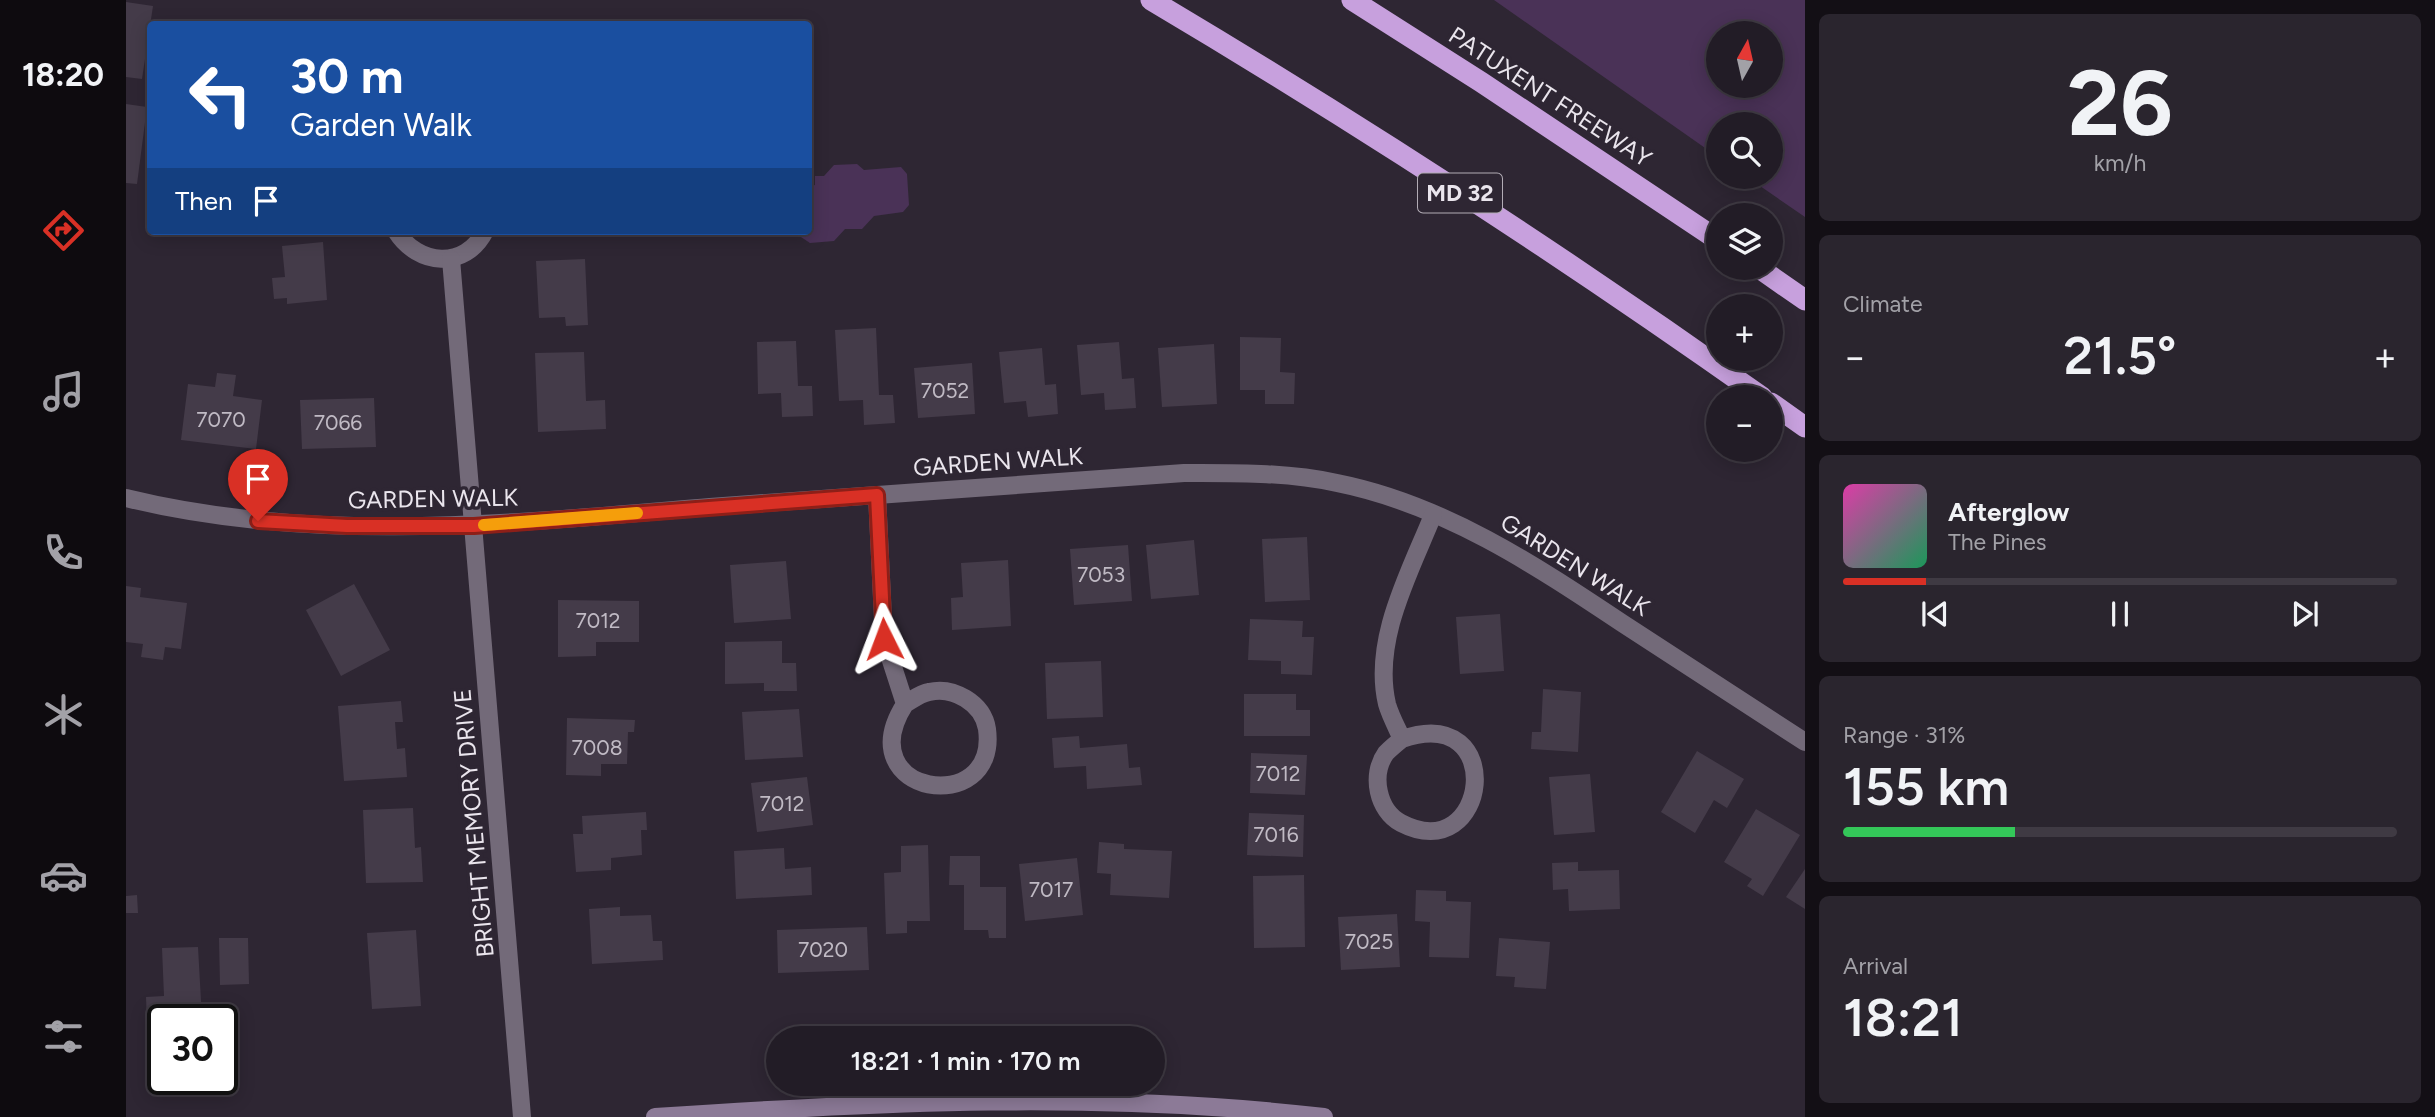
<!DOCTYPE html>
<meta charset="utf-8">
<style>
:root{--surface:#221c26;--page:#2a252e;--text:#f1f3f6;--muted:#a2a1a7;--line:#3f3a43;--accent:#d93025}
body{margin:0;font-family:Figtree,sans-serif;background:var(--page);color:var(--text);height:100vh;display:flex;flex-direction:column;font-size:26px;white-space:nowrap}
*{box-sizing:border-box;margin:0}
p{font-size:23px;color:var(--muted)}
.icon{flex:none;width:38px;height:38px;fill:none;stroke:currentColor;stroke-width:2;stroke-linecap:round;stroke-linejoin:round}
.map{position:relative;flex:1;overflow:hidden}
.side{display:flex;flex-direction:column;gap:14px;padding:14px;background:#130f15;width:630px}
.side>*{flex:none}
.hud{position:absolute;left:21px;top:21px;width:665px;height:214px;border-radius:7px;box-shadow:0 4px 18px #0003,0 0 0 2px var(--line);background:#1a4fa0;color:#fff;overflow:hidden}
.needle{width:46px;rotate:8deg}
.controls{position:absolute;left:1580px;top:21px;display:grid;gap:14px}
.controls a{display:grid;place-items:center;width:77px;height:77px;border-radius:50%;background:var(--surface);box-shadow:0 4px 18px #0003,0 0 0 2px var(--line);font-size:35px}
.speed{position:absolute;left:21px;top:1004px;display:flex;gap:14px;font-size:35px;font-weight:700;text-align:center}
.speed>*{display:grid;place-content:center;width:91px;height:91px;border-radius:50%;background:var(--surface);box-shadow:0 4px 18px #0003,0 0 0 2px var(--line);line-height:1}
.speed .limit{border:4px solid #111;border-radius:10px;background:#fff;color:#111}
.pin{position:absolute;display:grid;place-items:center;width:60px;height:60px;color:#fff;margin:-72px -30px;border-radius:50% 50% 50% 0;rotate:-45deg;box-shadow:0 0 7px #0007}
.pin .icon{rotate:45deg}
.me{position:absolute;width:77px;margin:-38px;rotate:357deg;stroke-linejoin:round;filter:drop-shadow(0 0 5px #0008)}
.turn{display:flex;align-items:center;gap:24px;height:147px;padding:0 28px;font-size:32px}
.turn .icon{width:91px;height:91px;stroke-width:2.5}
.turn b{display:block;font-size:49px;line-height:60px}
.then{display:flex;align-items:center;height:66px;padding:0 28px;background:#0003;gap:14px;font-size:26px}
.big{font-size:52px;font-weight:600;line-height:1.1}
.side .widget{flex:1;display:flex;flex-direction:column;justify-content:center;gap:10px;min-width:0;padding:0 24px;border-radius:10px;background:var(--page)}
.side .dial{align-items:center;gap:0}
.dial b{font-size:91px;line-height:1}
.song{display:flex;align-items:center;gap:21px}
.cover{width:84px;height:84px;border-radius:10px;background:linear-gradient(135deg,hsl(320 70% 55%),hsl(150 70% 35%))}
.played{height:7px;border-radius:4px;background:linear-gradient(90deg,var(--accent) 15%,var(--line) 15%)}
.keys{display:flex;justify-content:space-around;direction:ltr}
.heat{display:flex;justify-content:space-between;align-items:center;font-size:38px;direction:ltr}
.charge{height:10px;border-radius:5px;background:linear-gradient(90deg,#34c759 31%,var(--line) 0)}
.trip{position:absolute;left:640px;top:1026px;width:399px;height:70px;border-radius:35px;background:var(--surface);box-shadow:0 4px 18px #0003,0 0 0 2px var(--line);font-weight:600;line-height:70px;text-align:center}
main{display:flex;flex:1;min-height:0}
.dock{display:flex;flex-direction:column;width:126px;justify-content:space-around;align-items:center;background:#0e0b0f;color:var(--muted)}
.dock .icon{width:49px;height:49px}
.dock .selected{color:var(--accent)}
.dock b{font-size:32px;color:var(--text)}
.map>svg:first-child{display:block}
.green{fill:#4a3257;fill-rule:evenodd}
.building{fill:#443b49}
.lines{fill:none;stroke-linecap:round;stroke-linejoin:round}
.street{stroke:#736a79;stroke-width:18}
.secondary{stroke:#8c7a97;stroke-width:18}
.highway{stroke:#c7a0dd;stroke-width:21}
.route-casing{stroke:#8d1f18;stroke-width:18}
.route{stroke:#d93025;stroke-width:12}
.slow{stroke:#f59e0b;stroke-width:12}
.labels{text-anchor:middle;stroke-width:7;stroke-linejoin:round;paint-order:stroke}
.number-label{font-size:21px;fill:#c0bac4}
.shield{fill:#2e2633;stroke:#b2acb5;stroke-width:2}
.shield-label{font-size:23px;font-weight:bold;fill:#eae5ed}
.street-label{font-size:24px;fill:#eae5ed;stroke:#2e2633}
</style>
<main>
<nav class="dock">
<b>18:20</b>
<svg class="icon selected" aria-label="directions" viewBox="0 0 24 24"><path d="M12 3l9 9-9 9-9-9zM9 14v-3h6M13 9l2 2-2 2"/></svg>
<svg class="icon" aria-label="music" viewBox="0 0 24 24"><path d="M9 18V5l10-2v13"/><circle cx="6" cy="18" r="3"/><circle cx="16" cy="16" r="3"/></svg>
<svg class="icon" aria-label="phone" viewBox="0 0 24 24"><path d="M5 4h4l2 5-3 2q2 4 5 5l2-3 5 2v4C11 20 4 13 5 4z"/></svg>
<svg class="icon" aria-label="climate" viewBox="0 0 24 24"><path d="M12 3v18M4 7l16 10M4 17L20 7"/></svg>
<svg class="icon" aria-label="car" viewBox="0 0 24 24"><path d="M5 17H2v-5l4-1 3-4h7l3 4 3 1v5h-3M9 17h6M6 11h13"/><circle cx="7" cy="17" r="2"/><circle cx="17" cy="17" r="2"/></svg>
<svg class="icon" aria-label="filters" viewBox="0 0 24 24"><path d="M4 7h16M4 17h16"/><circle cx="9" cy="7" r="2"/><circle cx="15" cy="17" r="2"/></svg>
</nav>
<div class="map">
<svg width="1679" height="1117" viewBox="0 0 1679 1117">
<rect width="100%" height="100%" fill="#2e2633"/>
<!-- green -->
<g class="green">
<path d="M1368 0H1679V217L1621 177H1645V124H1592V157ZM1592 33H1645V86H1592Z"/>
<path d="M731 164 738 170 775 167 781 174 783 205 777 212 748 216 736 229H719L708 241 684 243 675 237 674 231H682L683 186 689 185V176H698L708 165Z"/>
</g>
<!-- building -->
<g class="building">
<path d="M0 2 27 6 16 79 0 77Z"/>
<path d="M0 104 21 107 11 184 0 183Z"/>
<path d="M197 242 201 300 161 304V298L148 299 146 278 159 277 156 246Z"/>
<path d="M459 259 462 325 440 326 439 317 413 318 410 261Z"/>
<path d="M750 328 753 395H767L769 423 738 425 737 400 713 401 709 330Z"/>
<path d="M1114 337 1155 338 1154 372 1169 373 1168 404H1139V390H1114Z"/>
<path d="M670 341 672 386H686L687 416 656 417 655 393 632 394 631 342Z"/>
<path d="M993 342 996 379 1008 378 1010 408 979 410 978 393 955 395 951 345Z"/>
<path d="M1088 344 1091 404 1036 407 1032 348Z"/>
<path d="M916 348 919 385 930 384 932 414 902 417 900 401 878 403 873 352Z"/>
<path d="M458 352 460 401 479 400 480 429 412 432 409 353Z"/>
<path d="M846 363 849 414 792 418 788 368Z"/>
<path d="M91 373 110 375 107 396 136 400 130 449 55 440 62 384 89 387Z"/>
<path d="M248 398 250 447 176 449 174 400Z"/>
<path d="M1181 537 1184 600 1139 602 1136 539Z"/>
<path d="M1068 540 1073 595 1025 599 1020 545Z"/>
<path d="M1002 545 1006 601 948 605 944 549Z"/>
<path d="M882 560 885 626 826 630 825 598 837 597 835 563Z"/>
<path d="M660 561 665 619 608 623 604 565Z"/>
<path d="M228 584 264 650 215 676 180 610Z"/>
<path d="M0 586 15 588 14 597 61 603 55 649 39 647 37 660 15 657 17 644 0 642Z"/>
<path d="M432 600 513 601V642H470V656L432 657Z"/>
<path d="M1374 614 1378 671 1334 674 1330 617Z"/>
<path d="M1124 619 1177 621 1176 637H1188L1186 675 1155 674V661L1122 660Z"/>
<path d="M656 641V663H670L671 691H638V683L599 684V642Z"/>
<path d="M975 661 977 717 921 719 919 663Z"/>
<path d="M1417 689 1455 692 1452 752 1405 749 1406 732H1415Z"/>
<path d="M1118 694H1170V710H1184V736H1118Z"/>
<path d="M275 701 277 722H269L271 749 279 748 281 777 218 781 212 706Z"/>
<path d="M673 709 677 757 619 760 616 712Z"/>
<path d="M441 718 509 720 508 732H502L501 764H475V776L440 775Z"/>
<path d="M953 736 954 748 1001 744 1003 768 1014 767 1016 785 961 789 960 766 928 768 926 738Z"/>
<path d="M1571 751 1618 779 1601 808 1588 800 1569 833 1535 812Z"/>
<path d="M1125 753 1181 755 1179 795 1124 793Z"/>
<path d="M1464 774 1469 832 1428 835 1423 777Z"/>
<path d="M681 777 687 825 631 832 625 783Z"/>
<path d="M287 808 289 848 295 847 297 882 240 883 237 810Z"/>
<path d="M1630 809 1674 835 1637 896 1621 886 1626 879 1598 862Z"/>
<path d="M520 812 521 830H515L516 855 485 858V870L450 872 447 834H457L456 816Z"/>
<path d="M1123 813 1178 815 1177 857 1121 855Z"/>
<path d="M973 842 998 844V849L1046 851 1043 898 984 895 985 874 971 873Z"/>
<path d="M802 845 804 921H781V933L760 934 758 873 775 872V846Z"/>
<path d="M658 848 659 869 685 867 686 895 610 899 608 851Z"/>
<path d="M824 856H854V887H880V938H863L862 930H838V885H823Z"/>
<path d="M951 858 957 915 899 921 893 864Z"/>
<path d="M1452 862V871L1493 870 1494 909 1443 911 1442 889 1427 890 1426 863Z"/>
<path d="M1679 869V909L1660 897Z"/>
<path d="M1178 875 1179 947 1128 948 1127 876Z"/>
<path d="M1290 890 1320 891V901L1345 902 1343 958 1303 957 1304 922 1289 921Z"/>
<path d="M11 895 12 913H0V896Z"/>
<path d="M494 907V916L525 915 527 941H536L537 960 466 964 463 909Z"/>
<path d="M1271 914 1274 967 1215 970 1212 917Z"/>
<path d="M741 927 743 970 652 973 651 930Z"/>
<path d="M290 930 295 1006 246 1009 241 933Z"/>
<path d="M93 938H122L123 984 94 985Z"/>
<path d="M1373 938 1424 942 1420 989 1388 987 1389 977 1370 976Z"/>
<path d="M72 947 76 1019 21 1023 20 997 38 996 36 948Z"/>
</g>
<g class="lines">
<!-- street -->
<g class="street">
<path d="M270 231C292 266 339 270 359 231"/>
<path d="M325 259 396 1117"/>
<path d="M751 495 758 639 779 704C786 700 795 693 803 692 827 686 857 703 861 729 873 819 721 795 779 704"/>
<path d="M0 498C192 545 390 523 584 507 742 495 900 485 1058 473 1109 473 1161 472 1211 483 1317 504 1409 565 1496 623 1557 662 1618 702 1679 742"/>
<path d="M1276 739C1383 702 1363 869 1275 823 1252 811 1244 775 1260 753 1265 748 1271 743 1276 739 1271 728 1264 715 1261 704 1246 640 1284 572 1307 515"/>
</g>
<!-- secondary -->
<path class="secondary" d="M529 1117C752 1102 975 1091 1198 1117"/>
<!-- highway -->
<g class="highway">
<path d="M1025 0C1234 124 1438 257 1636 397"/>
<path d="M1226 0 1355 82 1592 240"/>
<path d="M1633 268 1679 300"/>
<path d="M1645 403 1679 427"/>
</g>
</g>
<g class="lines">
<defs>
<path id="route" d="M132 521 221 526H348L751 495 758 639"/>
</defs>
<!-- route casing -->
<use href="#route" class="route-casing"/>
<!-- route -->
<use href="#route" class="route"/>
<!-- slow -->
<path class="slow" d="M358 525 511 513"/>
</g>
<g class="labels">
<!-- number labels -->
<g class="number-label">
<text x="819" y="398">7052</text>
<text x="95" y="427">7070</text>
<text x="212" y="430">7066</text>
<text x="975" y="582">7053</text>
<text x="472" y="628">7012</text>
<text x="471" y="755">7008</text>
<text x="1152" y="781">7012</text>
<text x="656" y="811">7012</text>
<text x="1150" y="842">7016</text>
<text x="925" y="897">7017</text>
<text x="1243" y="949">7025</text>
<text x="697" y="957">7020</text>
</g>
<!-- shield labels -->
<rect class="shield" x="1292" y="173.5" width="84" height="39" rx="5"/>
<g class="shield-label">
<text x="1334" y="201">MD 32</text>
</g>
<!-- street labels -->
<g class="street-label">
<text transform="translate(1424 97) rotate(33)" y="8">PATUXENT FREEWAY</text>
<text transform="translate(872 462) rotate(-4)" y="8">GARDEN WALK</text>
<text transform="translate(307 499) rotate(-1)" y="8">GARDEN WALK</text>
<text transform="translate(1449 565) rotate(32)" y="8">GARDEN WALK</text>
<text transform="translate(348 823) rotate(-95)" y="8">BRIGHT MEMORY DRIVE</text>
</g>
</g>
</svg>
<div class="controls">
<a><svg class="needle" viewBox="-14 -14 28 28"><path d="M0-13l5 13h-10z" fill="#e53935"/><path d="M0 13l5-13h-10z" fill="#a2a1a7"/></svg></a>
<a><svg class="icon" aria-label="search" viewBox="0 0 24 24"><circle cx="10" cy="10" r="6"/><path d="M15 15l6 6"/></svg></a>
<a><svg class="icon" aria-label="layers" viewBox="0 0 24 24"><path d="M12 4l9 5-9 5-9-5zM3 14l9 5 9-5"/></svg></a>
<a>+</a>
<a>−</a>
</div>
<div class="speed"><div class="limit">30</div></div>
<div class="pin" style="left:132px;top:521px;background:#d93025"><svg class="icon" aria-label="arrive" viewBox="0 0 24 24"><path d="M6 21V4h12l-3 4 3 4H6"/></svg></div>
<svg class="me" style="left:758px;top:639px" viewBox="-20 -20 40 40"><path d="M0-17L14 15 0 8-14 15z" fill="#d93025" stroke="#fff" stroke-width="4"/></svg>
<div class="trip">18:21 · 1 min · 170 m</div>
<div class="hud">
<div class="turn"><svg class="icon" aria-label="left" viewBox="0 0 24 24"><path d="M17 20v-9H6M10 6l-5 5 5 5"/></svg><div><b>30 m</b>Garden Walk</div></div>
<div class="then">Then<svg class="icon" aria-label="arrive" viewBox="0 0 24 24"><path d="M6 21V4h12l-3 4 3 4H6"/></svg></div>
</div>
</div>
<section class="side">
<div class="widget dial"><b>26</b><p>km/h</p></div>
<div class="widget"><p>Climate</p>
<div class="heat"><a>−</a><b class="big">21.5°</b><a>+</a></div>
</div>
<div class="widget">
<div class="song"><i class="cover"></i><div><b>Afterglow</b><p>The Pines</p></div></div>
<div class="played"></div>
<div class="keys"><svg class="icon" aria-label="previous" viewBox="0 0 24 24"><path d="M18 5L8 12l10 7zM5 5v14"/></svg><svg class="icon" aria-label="pause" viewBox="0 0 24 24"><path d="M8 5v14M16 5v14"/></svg><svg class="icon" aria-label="next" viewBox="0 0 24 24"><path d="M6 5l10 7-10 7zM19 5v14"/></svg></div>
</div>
<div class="widget"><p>Range · 31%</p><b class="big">155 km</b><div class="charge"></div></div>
<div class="widget"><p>Arrival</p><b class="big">18:21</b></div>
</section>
</main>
